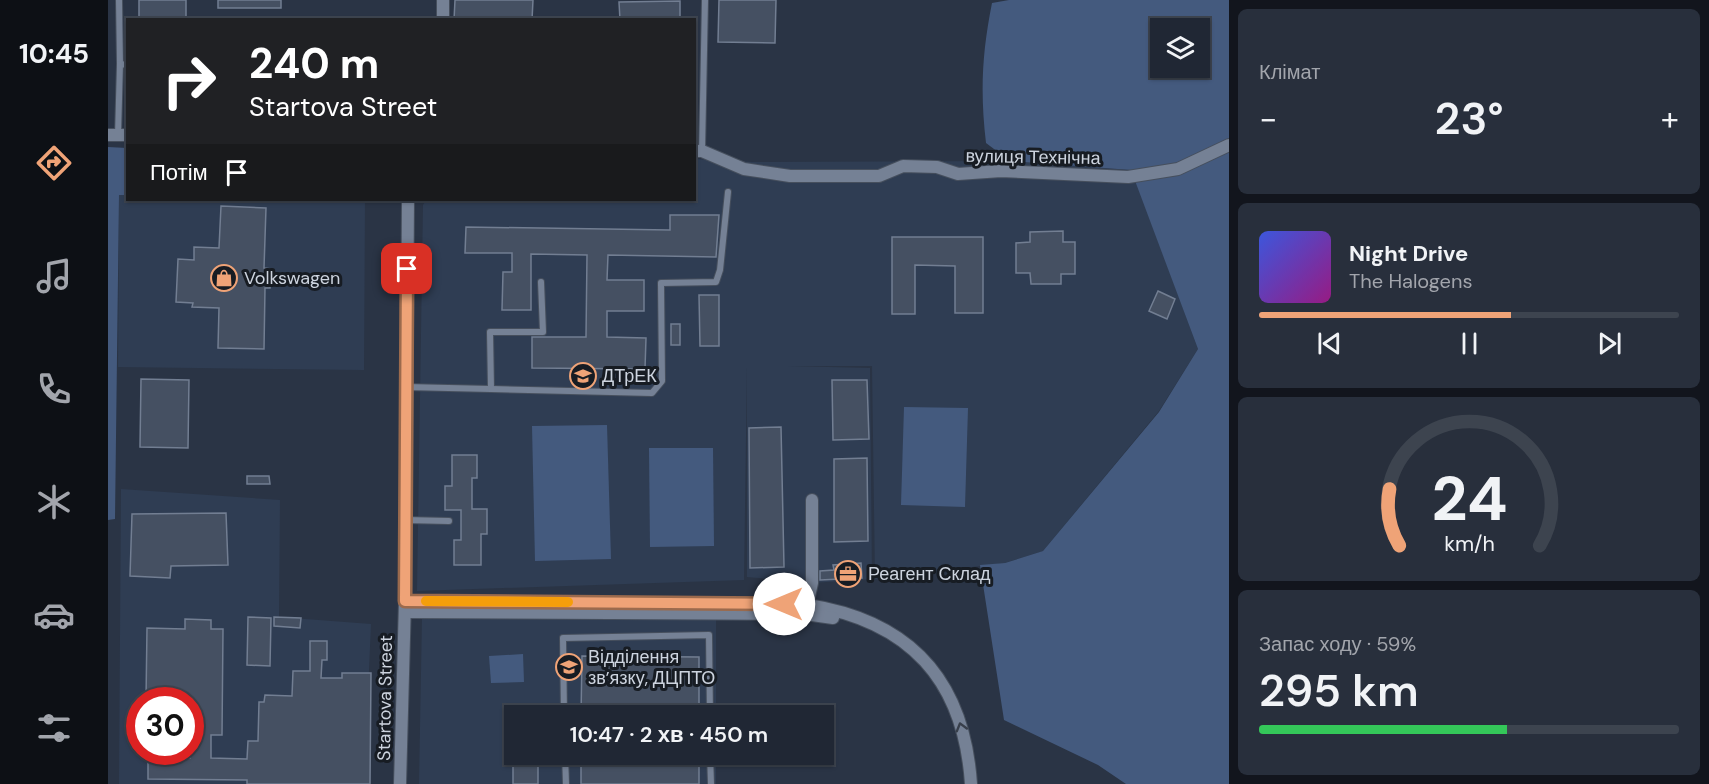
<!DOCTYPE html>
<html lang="uk">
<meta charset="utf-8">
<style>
:root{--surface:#202734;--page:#282f3c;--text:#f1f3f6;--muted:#a2a5ac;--line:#3d444f;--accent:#efa377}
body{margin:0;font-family:"DM Sans",sans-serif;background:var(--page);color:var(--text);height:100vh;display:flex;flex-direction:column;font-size:22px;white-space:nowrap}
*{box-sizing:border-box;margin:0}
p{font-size:20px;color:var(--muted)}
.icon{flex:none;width:33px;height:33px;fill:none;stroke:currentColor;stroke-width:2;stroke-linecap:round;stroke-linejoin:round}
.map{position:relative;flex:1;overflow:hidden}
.details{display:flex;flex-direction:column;gap:9px;padding:9px;background:#12151d;width:480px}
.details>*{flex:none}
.hud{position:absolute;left:18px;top:18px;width:570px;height:183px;border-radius:0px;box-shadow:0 2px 4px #0004,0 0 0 2px var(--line);background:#202124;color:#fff;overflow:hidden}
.fabs{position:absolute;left:1042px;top:18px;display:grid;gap:12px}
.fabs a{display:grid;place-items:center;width:60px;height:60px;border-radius:0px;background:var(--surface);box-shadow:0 2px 4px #0004,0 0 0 2px var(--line);font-size:30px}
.speed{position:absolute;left:18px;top:687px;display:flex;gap:12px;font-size:30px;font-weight:700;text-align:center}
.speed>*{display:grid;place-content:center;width:78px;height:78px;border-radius:50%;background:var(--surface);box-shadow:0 2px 4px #0004,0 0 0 2px var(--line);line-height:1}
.speed .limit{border:9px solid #d22;background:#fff;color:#111}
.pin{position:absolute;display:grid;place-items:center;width:51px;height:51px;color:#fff;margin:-26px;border-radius:12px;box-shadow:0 3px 9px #0006}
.me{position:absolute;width:66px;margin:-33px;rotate:270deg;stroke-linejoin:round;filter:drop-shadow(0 0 4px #0008)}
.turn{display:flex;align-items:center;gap:21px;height:126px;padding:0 24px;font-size:27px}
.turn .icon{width:78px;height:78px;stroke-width:2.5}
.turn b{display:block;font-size:42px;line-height:51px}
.then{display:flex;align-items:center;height:57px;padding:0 24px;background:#0003;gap:12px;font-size:22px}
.big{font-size:45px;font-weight:600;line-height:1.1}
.details .tile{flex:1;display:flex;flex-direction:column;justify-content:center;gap:9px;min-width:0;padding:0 21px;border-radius:9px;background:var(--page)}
.details .dial{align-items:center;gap:0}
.dial svg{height:156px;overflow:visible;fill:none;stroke:var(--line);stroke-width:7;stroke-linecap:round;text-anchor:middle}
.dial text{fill:var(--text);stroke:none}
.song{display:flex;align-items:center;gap:18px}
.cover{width:72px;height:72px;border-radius:9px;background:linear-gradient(135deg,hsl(230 70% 55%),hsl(310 70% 35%))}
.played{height:6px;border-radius:3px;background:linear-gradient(90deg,var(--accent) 60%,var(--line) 60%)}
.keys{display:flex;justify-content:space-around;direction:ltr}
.heat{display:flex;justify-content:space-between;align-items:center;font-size:33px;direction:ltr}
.charge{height:9px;border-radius:4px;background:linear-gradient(90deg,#34c759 59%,var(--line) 0)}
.trip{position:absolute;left:396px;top:705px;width:330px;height:60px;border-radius:0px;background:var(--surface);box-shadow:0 2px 4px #0004,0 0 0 2px var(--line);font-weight:600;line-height:60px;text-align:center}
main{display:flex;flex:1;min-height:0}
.tabs{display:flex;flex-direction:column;width:108px;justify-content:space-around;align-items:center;background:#0d1015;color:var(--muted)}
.tabs .icon{width:42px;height:42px}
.tabs .active{color:var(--accent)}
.tabs b{font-size:27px;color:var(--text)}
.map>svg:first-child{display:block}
.built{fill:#2f3d53;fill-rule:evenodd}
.green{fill:#445a7e;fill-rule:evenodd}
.building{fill:#455062;stroke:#727e92;stroke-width:1.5}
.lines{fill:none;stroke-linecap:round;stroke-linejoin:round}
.lane-casing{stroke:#464f5d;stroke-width:8}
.street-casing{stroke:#464f5d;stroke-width:14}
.lane{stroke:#758195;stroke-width:6}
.street{stroke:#758195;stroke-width:12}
.oneway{stroke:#383f4b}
.route-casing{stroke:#9b6a4d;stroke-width:15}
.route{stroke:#efa377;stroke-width:10}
.slow{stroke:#f59e0b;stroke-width:10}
.labels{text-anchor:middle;stroke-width:6;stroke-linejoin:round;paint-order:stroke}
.street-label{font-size:18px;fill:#cdd4df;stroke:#171c23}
.poi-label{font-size:18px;fill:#cdd4df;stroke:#171c23;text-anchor:start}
</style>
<main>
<nav class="tabs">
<b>10:45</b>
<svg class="icon active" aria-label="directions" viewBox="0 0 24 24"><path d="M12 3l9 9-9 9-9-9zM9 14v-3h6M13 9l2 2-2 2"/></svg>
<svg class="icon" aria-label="music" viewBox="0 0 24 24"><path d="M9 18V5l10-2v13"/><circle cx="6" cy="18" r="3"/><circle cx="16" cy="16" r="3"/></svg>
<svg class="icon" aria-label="phone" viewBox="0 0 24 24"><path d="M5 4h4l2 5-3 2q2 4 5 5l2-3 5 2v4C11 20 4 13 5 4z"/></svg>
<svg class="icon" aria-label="climate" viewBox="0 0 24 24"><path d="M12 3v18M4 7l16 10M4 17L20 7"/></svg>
<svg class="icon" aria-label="car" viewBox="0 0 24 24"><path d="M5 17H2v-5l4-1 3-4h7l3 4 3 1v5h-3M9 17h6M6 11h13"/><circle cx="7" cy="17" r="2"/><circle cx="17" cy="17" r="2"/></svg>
<svg class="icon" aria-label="filters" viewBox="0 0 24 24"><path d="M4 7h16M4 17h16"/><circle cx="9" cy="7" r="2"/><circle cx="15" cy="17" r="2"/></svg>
</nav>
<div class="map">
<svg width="1121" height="784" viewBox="0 0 1121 784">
<rect width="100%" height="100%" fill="#2a3445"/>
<!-- built -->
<g class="built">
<path d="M587 159 645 162 902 161 1024 170 1090 349 1051 411 935 551 897 563 767 579 764 366H680L762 368 764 579 704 583 639 577V366L636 580 309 591 315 205 318 200H586Z"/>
<path d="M11 195H19L20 200H257L256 370 10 367Z"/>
<path d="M13 489 172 500 171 617 263 624 256 784H11ZM32 700H82V752H32Z"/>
<path d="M314 617 608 619V715L406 716V754L608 755V784H311Z"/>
</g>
<!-- green -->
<g class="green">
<path d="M901 0H1121V784H1018L990 765 896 720 872 565 897 563 935 551 1051 412 1090 349 1023 170 902 161 878 143C872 92 874 53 884 3ZM1053 28H1092V68H1053Z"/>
<path d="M0 147 19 148 20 195H11L7 519 0 520Z"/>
<path d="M796 407 860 408 857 507 793 505Z"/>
<path d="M499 425 503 559 427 561 424 426Z"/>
<path d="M541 448H605L606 546 542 547Z"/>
<path d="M415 654 416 682 383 683 381 656Z"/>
</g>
<!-- building -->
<g class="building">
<rect x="31" y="0" width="47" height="20"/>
<rect x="110" y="0" width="63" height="8"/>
<path d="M347 0H425L424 20H346Z"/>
<path d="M611 0H668L667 43 610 42Z"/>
<path d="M572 1V20H512L511 2Z"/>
<path d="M113 206 158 208 156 268 163 269 162 288H157L156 349 110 348 111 308 84 307 85 303 68 302 70 259 86 260V247L111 248Z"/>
<path d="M562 215H611L608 257 500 255 499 280H536V311H499V337L538 338 537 369 424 368V337H478L479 255 423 254V310H394L395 272H404V253H357L358 227 562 230Z"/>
<path d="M955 231V242H967V274H953V284H923L922 273H908V243L922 242V232Z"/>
<path d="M784 237H875V313H847V266L807 265V314H784Z"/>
<path d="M1050 291 1067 299 1059 319 1041 311Z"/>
<path d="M591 295H611V346H592Z"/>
<rect x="563" y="324" width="9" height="21"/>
<path d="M33 379 81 380 80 448 32 447Z"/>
<path d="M724 380H759L761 439 725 440Z"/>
<path d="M673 427 676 567 642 568 641 428Z"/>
<path d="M344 455H369V478H364V509H379V534H373V565H346V540H353V510H337V486H344Z"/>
<path d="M759 458 760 541 726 542V459Z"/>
<path d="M139 476H161L162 484H139Z"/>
<path d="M118 513 120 565 63 566 62 578 22 576 24 514Z"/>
<path d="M753 563 754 578 712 580V571L726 570 725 565Z"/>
<path d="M140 617 163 618 162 666 139 665Z"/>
<path d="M166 617 193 618 192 628 166 626Z"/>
<path d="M77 619 103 620V629H115L114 735H103V758L139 759 140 741H150L151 702H156L157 695 184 696 185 671H202V641H219V660H214L213 678H234V673H263L262 784H139V780L40 779V757L82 758V700H38L39 628 77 629Z"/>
<path d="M474 656 591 657V716H473Z"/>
<rect x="405" y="706" width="25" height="10"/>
<rect x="405" y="754" width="25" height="30"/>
<rect x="473" y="754" width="118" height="30"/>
</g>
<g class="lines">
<defs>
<g id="lane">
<path d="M11 0 12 64"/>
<path d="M10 135 12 64 20 65"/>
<path d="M594 151 597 0"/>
<path d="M298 387 383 389 382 332H435L433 282"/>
<path d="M383 389 544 393 554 381 553 283 608 282 612 270 620 192"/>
<path d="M297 520 341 521"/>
<path d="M456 716 455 638 601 635 602 716"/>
<path d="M457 754 458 784"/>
<path d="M602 754 603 784"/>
</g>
<g id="street">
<path d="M335 20V0"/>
<path d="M0 135H20"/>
<path d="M586 151H594L636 169 682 176H771L795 166 829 167 850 174 893 171 1020 177 1070 169 1121 145"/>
<path d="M297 601 700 605C802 621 856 680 863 784"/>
<path d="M698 610 704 583V500"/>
<path d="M297 612 697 614 725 618"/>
<path d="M292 784 297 601 300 200"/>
</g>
</defs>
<!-- lane casing -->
<use href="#lane" class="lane-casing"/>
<!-- street casing -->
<use href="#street" class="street-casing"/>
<!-- lane -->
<use href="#lane" class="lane"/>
<!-- street -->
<use href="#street" class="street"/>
</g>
<!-- one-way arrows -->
<defs><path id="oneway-chevron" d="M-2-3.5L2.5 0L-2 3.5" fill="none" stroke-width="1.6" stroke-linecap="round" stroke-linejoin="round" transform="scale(1.5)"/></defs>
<use class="oneway" href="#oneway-chevron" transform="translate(853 727) rotate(-106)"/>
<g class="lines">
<defs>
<path id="route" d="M299 269 297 601 676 604"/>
</defs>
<!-- route casing -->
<use href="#route" class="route-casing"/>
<!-- route -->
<use href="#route" class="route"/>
<!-- slow -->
<path class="slow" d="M318 601 460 602"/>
</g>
<!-- icons -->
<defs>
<symbol id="shop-ring" viewBox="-11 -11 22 22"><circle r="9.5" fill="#171c23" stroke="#efa377" stroke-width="1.5"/><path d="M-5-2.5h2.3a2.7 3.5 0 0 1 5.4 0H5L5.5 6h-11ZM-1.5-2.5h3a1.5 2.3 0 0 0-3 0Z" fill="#efa377"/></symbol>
<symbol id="university-ring" viewBox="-11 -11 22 22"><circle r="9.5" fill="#171c23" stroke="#efa377" stroke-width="1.5"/><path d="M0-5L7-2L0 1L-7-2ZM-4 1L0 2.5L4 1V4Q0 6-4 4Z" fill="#efa377"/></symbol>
<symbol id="office-ring" viewBox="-11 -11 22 22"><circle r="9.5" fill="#171c23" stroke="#efa377" stroke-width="1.5"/><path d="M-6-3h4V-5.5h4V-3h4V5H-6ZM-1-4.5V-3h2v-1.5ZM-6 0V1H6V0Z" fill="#efa377"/></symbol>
</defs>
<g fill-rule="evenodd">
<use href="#shop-ring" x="101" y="263" width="30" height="30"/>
<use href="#university-ring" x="460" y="361" width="30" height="30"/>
<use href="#office-ring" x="725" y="559" width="30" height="30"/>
<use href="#university-ring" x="446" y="652" width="30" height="30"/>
</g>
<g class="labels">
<!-- street labels -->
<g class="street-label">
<text transform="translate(925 157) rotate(1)" y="6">вулиця Технічна</text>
<text transform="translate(277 698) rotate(-89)" y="6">Startova Street</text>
</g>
<!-- poi labels -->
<g class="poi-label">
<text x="136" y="284">Volkswagen</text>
<text x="494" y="382">ДТрЕК</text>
<text x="760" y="580">Реагент Склад</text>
<text x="480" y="663">Відділення<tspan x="480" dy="21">зв’язку, ДЦПТО</tspan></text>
</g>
</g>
</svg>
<div class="fabs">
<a><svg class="icon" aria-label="layers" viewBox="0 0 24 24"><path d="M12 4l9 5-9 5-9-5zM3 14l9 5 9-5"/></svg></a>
</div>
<div class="speed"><div class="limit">30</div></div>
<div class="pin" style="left:299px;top:269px;background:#d93025"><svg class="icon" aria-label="arrive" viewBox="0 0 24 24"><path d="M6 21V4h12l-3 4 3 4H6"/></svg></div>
<svg class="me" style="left:676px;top:604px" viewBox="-20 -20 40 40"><circle r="19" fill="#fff"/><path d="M0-13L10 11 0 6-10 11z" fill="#efa377"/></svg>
<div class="trip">10:47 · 2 хв · 450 m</div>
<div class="hud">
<div class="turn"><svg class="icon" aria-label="right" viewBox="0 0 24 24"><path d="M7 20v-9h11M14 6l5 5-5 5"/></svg><div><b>240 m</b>Startova Street</div></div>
<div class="then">Потім<svg class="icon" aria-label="arrive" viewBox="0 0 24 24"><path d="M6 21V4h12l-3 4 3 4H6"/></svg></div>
</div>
</div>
<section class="details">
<div class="tile"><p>Клімат</p>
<div class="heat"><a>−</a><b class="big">23°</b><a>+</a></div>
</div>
<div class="tile">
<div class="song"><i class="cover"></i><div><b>Night Drive</b><p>The Halogens</p></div></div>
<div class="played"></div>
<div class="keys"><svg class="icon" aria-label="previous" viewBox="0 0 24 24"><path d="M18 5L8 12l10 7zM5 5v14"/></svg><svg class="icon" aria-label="pause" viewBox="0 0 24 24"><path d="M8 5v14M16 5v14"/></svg><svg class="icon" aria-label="next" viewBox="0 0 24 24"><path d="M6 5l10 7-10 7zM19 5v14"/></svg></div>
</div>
<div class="tile dial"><svg viewBox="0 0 100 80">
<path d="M14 69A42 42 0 1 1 86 69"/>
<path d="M14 69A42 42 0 0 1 9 40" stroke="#efa377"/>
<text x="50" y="56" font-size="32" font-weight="700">24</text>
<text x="50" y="72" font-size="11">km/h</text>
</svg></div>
<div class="tile"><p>Запас ходу · 59%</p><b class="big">295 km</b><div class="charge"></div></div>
</section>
</main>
